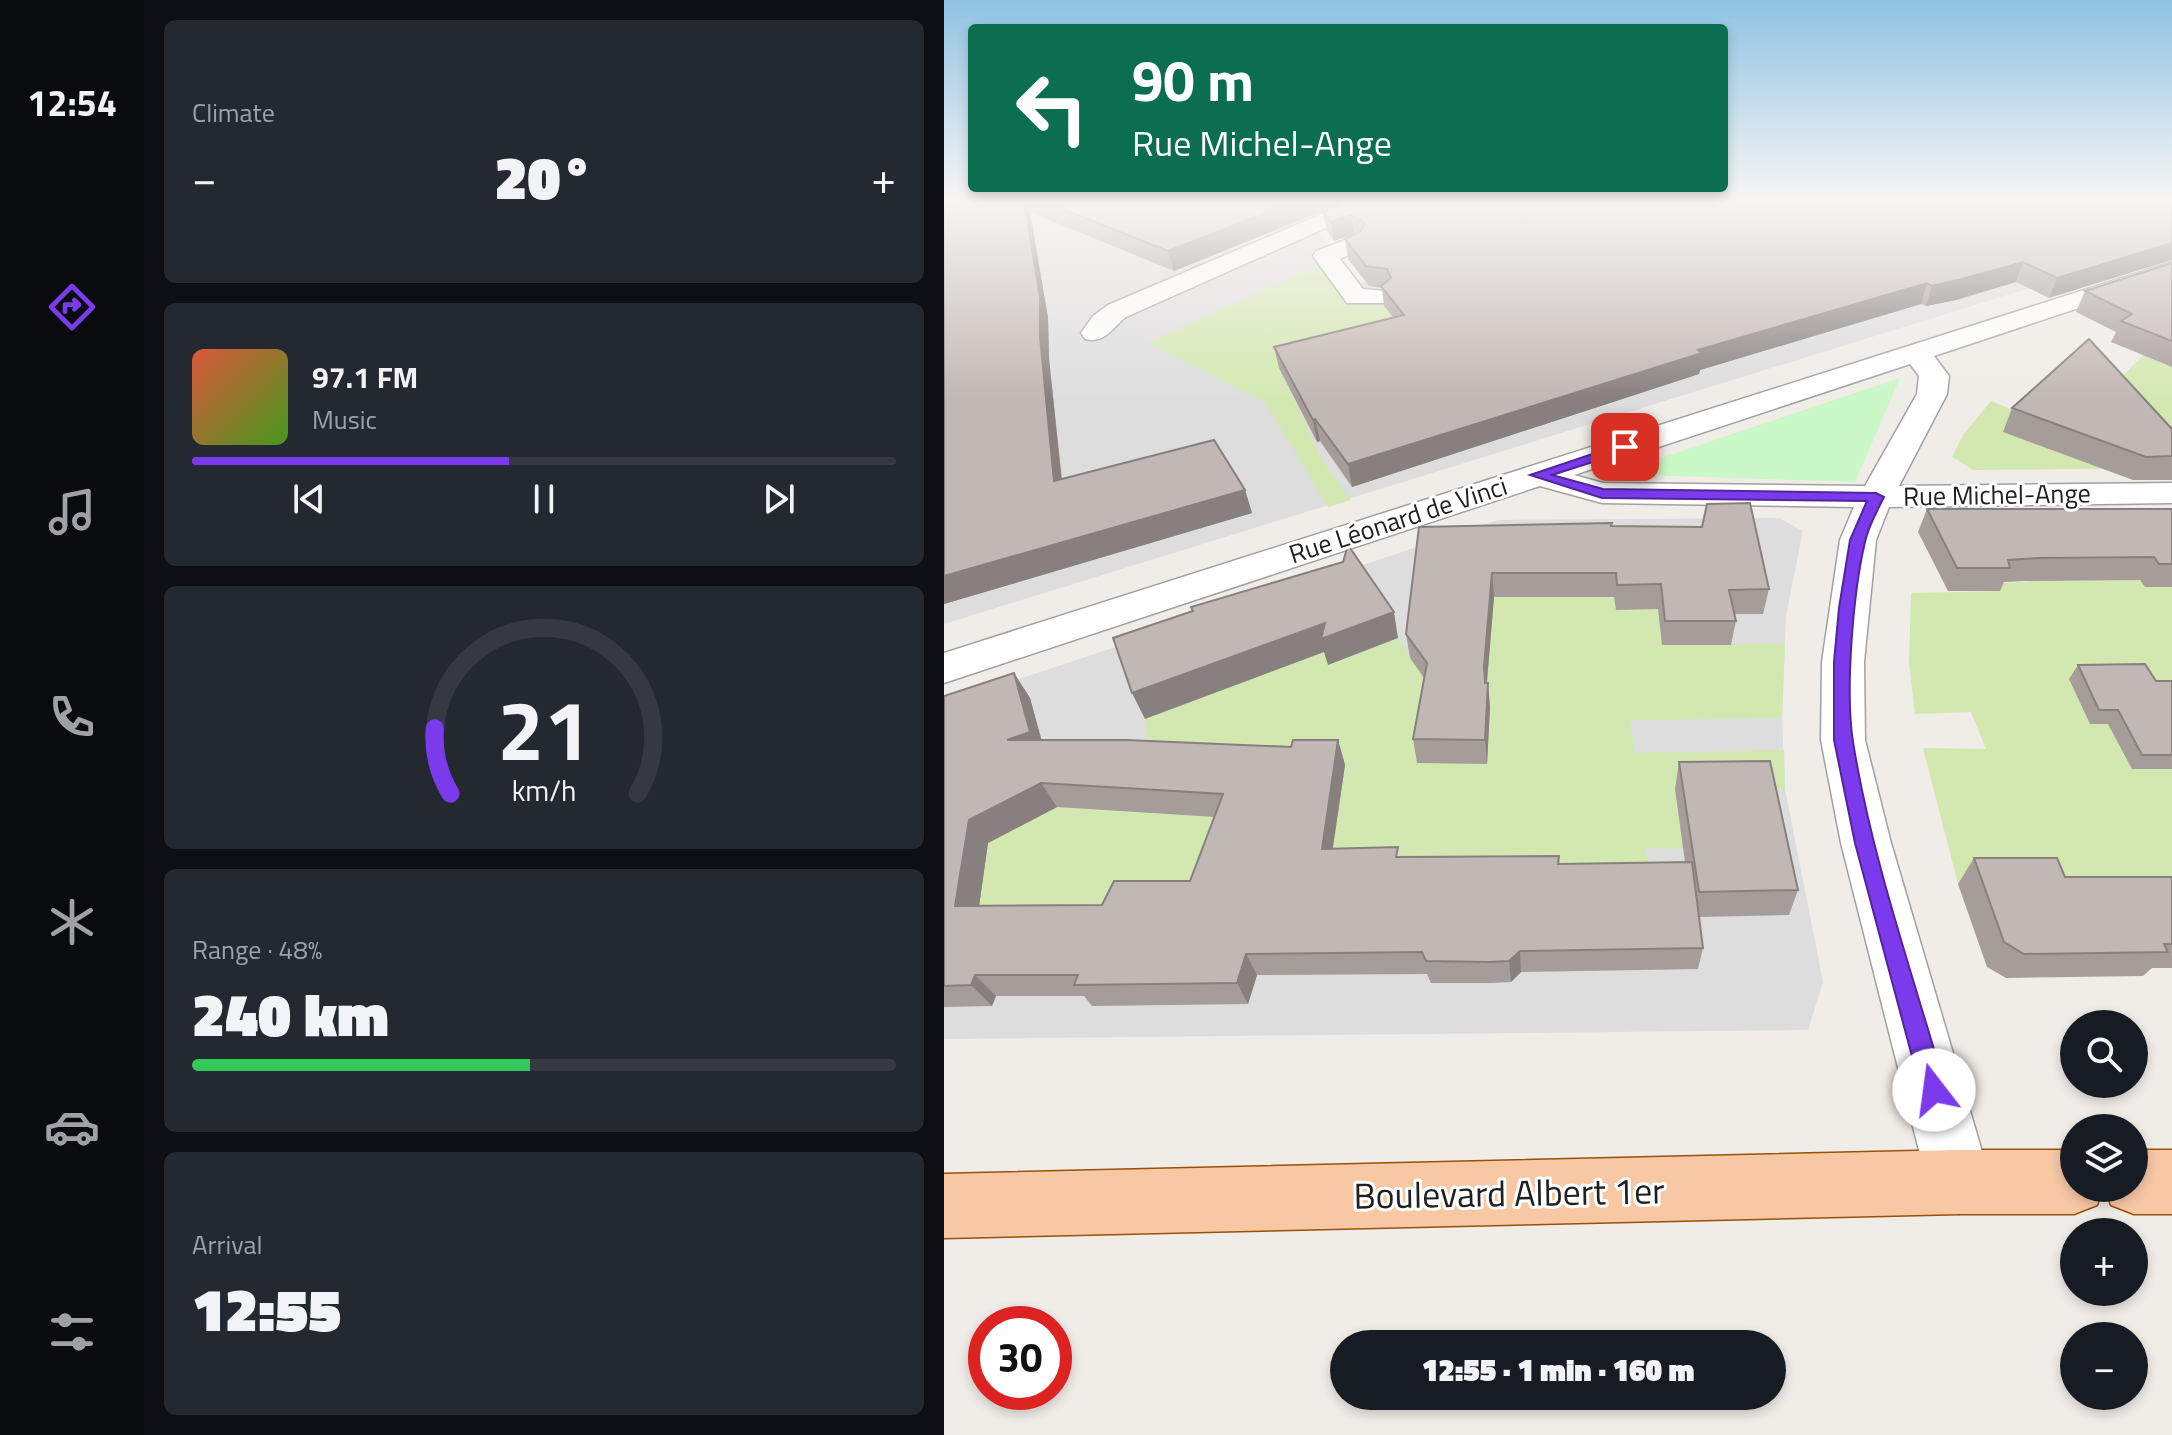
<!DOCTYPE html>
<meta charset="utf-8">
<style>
:root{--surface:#171b24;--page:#242831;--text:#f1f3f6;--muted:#9ea1a6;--line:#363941;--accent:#7c3aed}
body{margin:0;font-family:"Titillium Web",sans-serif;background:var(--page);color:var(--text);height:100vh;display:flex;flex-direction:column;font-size:30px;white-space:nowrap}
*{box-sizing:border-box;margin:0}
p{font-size:26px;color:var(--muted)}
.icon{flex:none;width:44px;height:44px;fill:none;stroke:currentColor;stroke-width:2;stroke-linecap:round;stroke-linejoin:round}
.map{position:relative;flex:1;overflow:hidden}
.side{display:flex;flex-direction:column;gap:20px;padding:20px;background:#0d0f14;width:800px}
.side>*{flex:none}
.banner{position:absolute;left:24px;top:24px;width:760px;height:168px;border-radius:8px;box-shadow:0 4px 12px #0003;background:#0b6e4f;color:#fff;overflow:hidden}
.fabs{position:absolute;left:1116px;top:1010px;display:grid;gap:16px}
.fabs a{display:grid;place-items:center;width:88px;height:88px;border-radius:50%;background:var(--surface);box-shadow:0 4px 12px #0003;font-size:40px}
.speed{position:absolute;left:24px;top:1306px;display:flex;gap:16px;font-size:40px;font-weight:700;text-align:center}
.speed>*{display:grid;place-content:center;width:104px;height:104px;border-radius:50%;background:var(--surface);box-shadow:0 4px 12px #0003;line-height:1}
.speed .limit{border:12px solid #d22;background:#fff;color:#111}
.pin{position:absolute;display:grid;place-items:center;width:68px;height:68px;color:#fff;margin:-34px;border-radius:16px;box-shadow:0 4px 12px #0006}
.me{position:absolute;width:88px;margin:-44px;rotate:345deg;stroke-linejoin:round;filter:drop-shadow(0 0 6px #0008)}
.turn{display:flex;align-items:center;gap:28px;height:168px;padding:0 32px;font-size:36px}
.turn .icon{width:104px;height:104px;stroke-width:2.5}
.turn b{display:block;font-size:56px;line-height:68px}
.big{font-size:60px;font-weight:800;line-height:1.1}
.side .card{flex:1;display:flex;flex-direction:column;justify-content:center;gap:12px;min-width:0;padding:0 28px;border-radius:12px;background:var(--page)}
.side .dial{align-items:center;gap:0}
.dial svg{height:208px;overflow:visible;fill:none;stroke:var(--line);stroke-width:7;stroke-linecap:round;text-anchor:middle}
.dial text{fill:var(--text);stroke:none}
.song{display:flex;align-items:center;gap:24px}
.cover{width:96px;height:96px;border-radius:12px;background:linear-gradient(135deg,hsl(10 70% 55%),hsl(100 70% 35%))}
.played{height:8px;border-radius:4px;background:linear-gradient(90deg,var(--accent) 45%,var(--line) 45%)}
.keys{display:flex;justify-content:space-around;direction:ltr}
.heat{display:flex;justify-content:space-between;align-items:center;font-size:44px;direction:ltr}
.charge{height:12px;border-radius:6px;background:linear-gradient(90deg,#34c759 48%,var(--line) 0)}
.trip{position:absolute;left:386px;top:1330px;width:456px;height:80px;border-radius:40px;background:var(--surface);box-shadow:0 4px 12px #0003;font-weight:800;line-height:80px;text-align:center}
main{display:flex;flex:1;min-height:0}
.dock{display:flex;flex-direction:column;width:144px;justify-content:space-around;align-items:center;background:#090b0e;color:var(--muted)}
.dock .icon{width:56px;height:56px}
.dock .on{color:var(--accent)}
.dock b{font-size:36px;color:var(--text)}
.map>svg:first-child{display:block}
.residential{fill:#deddde}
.grass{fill:#d3e8b0}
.park{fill:#caf8c7}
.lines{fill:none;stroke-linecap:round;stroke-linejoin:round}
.minor-casing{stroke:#a1a1a1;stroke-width:3}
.major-casing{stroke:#975206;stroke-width:3}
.minor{fill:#fff;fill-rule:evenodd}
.major{fill:#f8c8a5;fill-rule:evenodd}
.wall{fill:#a69d9b;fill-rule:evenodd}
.shaded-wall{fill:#87807e}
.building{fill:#c1b7b4;stroke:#87807e;stroke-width:2;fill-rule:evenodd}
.route{fill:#7c3aed;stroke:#51269a;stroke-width:2}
.labels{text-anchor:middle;stroke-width:6;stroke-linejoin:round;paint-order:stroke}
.far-street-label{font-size:26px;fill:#202020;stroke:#fff}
.near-street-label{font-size:36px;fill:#202020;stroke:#fff}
</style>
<main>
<nav class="dock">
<b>12:54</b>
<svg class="icon on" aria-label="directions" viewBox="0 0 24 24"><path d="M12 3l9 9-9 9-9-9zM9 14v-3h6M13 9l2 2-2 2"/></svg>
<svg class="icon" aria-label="music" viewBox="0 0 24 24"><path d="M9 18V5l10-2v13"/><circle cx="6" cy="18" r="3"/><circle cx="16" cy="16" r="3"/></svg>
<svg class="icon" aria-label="phone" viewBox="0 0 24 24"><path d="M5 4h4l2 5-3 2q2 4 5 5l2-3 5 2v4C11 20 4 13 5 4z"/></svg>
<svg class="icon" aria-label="climate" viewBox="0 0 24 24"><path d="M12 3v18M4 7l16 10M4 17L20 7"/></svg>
<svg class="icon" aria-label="car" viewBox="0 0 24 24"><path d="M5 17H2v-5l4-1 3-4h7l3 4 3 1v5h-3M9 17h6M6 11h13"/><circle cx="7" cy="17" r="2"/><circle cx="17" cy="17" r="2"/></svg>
<svg class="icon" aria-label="filters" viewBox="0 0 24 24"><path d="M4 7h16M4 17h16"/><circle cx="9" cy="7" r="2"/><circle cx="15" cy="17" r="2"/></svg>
</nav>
<section class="side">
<div class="card"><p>Climate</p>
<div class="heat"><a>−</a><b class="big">20°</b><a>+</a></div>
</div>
<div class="card">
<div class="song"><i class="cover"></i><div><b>97.1 FM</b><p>Music</p></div></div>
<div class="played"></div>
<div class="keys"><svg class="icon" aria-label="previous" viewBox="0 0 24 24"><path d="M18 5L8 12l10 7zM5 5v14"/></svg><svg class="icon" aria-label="pause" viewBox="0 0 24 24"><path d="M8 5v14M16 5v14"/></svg><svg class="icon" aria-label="next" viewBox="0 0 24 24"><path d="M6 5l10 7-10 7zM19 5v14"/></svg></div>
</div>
<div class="card dial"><svg viewBox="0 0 100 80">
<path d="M14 69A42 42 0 1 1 86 69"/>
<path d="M14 69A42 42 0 0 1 8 44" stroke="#7c3aed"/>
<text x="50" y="56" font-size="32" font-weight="700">21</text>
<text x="50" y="72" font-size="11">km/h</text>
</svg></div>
<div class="card"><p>Range · 48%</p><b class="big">240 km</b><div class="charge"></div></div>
<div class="card"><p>Arrival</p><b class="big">12:55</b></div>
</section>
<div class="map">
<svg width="1228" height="1435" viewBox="0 0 1228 1435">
<rect width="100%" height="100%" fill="#f0ece7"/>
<!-- residential -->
<g class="residential">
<path d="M0 199H349L414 283 462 273 1228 244 0 624Z"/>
<path d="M835 518 859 531 842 616 838 718 841 789 879 982 864 1030 0 1039V704L554 520Z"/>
</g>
<!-- grass -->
<g class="grass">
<path d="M377 264 402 305H440L450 318 341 380 379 462 407 500 384 507 321 402 203 343Z"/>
<path d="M1199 355 1228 367V468L1029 470 1008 457 1019 435 1047 401 1078 414 1169 386Z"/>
<path d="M1163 568 1228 587V902L1014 884 979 748 1042 749 1027 712 971 714 965 663 967 593 1055 591 1053 583 1084 582 1080 573 1138 580H1168Z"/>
<path d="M669 584 672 609H714L746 645 841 643 838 718 686 720 691 753 840 750 841 789H731L739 849 701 848 708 885 250 927 4 929 0 788 205 752 200 715 388 649 392 662 454 638 476 673 548 611 550 597H610Z"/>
</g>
<!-- park -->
<path class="park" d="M956 378 911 482 669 474Z"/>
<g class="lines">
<defs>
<g id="minor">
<path d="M387 210 395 212 398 217 395 222 182 317C168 328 161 344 141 339L137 333 149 316 164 305Z"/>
<path d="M409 237 417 239 421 244 417 249 396 259 419 289 443 291 447 297 443 303H403L369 256 372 251Z"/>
<path d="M1228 262V277L990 356 1005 376 1003 394 955 486 1228 483V503L945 507 932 540 920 662 921 740 947 843 1047 1182 1038 1205 1015 1214 992 1205 983 1182 897 843 877 740 878 662 896 540 910 507 658 503 596 486 0 683V653ZM966 364 975 376 973 394 921 486 659 483 630 475Z"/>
</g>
<g id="major">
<path d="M1015 1150H1130V1188H1159L1153 1205 1130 1214H1015L0 1238V1174Z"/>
<path d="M1190 1150H1228V1214H1190L1167 1205 1161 1188H1190Z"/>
</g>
</defs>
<!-- minor casing -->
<use href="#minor" class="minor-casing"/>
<!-- major casing -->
<use href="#major" class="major-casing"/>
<!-- minor -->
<use href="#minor" class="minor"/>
<!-- major -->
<use href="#major" class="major"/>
</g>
<!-- wall -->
<g class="wall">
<path d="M0 199H1228L1105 298 1072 282 1012 300 982 306 977 304 756 370 755 374 408 487 376 441 373 442 335 368 330 347 449 317 440 306 438 288 425 286 404 259 401 239 410 234 390 241 383 231 379 212 389 208 388 207 230 271 86 212 104 318 105 359 118 479 301 490 308 513 0 604Z"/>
<path d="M1228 263V367L1167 342 1172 332 1132 312 1141 291Z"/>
<path d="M1068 408 1228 429V480H1189L1059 432Z"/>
<path d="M983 509H1228V587H1201L1196 580 1084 581 1060 582 1056 591H1004L974 532Z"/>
<path d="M667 526 825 589 819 614H790L792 621 787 645H718L714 609 672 610 670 597H550L543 683 546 707 543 764 473 763 469 739 480 678 466 658 462 634 475 527Z"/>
<path d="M1134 665 1212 681H1228V769H1188L1164 724H1146L1125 679Z"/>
<path d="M70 673 86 698 97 740 347 747 394 740 401 765 389 848 456 857 615 864 741 862 731 789 735 762 854 890 845 915 755 917 759 948 754 969 577 972 567 982 547 983H487L483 974 313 975 304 1004 148 1006 140 996H52L48 1006 0 1007V696ZM113 807 271 817 246 881 158 905 35 906 44 843Z"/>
<path d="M1030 858 1121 877H1228V968H1208L1199 976 1062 978 1043 967 1014 884Z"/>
</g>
<!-- shaded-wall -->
<g class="shaded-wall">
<path d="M80 199H81L86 212 104 318 105 359 120 504 110 481 96 337Z"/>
<path d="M357 199H386L388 207 230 271 224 251Z"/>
<path d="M407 215 410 234 390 241 387 222Z"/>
<path d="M1228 243V260L1105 298 1113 278Z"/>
<path d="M1079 262 1072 282 1012 300 982 306 988 286Z"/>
<path d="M983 283 977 304 756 370 755 374 408 487 404 464 754 350Z"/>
<path d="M371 419 376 441 373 442 369 420Z"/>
<path d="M301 490 308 513 0 604V576Z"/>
<path d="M548 573 550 597 542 691 544 683 546 707 543 764 541 740 540 667Z"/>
<path d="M450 612 454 638 384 665 380 652 201 719 188 693 381 623Z"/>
<path d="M70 673 86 698 102 756 63 740Z"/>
<path d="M394 740 401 765 385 872 378 849Z"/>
<path d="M97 783 113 807 44 843 32 928 11 906 25 820Z"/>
<path d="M576 951 577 972 567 982 565 961Z"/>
<path d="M302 954 313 975 304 1004 293 983Z"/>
<path d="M31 975 52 996 48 1006 27 985Z"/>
</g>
<!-- building -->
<g class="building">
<path d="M0 199H80L96 297V337L110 481 270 440 301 490 0 576Z"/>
<path d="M94 199H357L224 251Z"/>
<path d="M1228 199V243L1113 278 1079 262 1018 279 988 286 983 283 754 350 758 353 404 464 371 419 369 420 330 347 460 315 437 286 447 278 443 269 422 266 401 239 416 232 421 223 407 215 387 222 379 212 393 206 397 199Z"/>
<path d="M1228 263V341L1177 321 1188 314 1141 291Z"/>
<path d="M1145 339 1228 429V456L1202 457 1068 408Z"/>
<path d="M806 503 825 589 785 590 792 621H721L717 584 673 585 672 573H548L540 667 541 683H544L541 740 469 739 483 663 462 634 475 527 668 523 667 526 758 527 763 504Z"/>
<path d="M983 509H1228V564H1215L1210 557 1095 558 1064 560 1066 568H1013Z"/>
<path d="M404 545 450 612 377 639 381 623 188 693 169 638 249 611 247 607 399 562Z"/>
<path d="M1201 664 1212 681H1228V755H1198L1174 710H1155L1134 665Z"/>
<path d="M70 673 86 732 63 740H182L347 747 349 740H394L378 849 454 847 452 857 615 856 614 864 748 862 759 948 576 951 565 961 545 962 482 961 478 952 302 954 293 983 130 985 134 975H31L27 985 0 986V696ZM97 783 279 794 246 881H170L158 905 11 906 25 820Z"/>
<path d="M826 761 854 890 755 892 735 762Z"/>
<path d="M1030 858H1113L1121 877H1228V944H1220L1224 952 1080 954 1060 942Z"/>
</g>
<!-- sky -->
<linearGradient id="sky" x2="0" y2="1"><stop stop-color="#8fc2e3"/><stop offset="0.5" stop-color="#f8f6f4"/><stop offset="1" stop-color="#f8f6f4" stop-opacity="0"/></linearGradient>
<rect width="1228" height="400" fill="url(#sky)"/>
<!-- route -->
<path class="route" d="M681 443 686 444V450L608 475 659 489 932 493 940 497C933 511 924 527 921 542 909 593 901 691 909 742 928 860 969 975 1002 1090L999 1098 990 1102 981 1098 977 1090 911 843 890 740V662L895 608 906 540 923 501 658 498 586 475Z"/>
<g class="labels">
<!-- far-street labels -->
<g class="far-street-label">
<text transform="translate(1053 495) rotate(-1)" y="9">Rue Michel-Ange</text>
<text transform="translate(454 520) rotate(-18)" y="9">Rue Léonard de Vinci</text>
</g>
<!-- near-street labels -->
<g class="near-street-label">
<text transform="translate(565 1193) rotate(-1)" y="13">Boulevard Albert 1er</text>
</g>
</g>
</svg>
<div class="fabs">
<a><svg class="icon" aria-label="search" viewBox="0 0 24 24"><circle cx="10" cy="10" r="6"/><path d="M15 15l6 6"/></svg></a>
<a><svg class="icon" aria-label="layers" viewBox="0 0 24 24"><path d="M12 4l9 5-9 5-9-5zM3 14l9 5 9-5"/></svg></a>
<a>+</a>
<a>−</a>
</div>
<div class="speed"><div class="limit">30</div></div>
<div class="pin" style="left:681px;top:447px;background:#d93025"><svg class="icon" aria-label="arrive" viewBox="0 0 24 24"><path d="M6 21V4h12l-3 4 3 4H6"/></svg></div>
<svg class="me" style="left:990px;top:1090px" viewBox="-20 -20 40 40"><circle r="19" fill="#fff"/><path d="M0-13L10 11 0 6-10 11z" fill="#7c3aed"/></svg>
<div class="trip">12:55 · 1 min · 160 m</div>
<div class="banner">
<div class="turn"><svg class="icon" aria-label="left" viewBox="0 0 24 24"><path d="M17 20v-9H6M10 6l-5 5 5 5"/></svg><div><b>90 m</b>Rue Michel-Ange</div></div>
</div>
</div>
</main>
